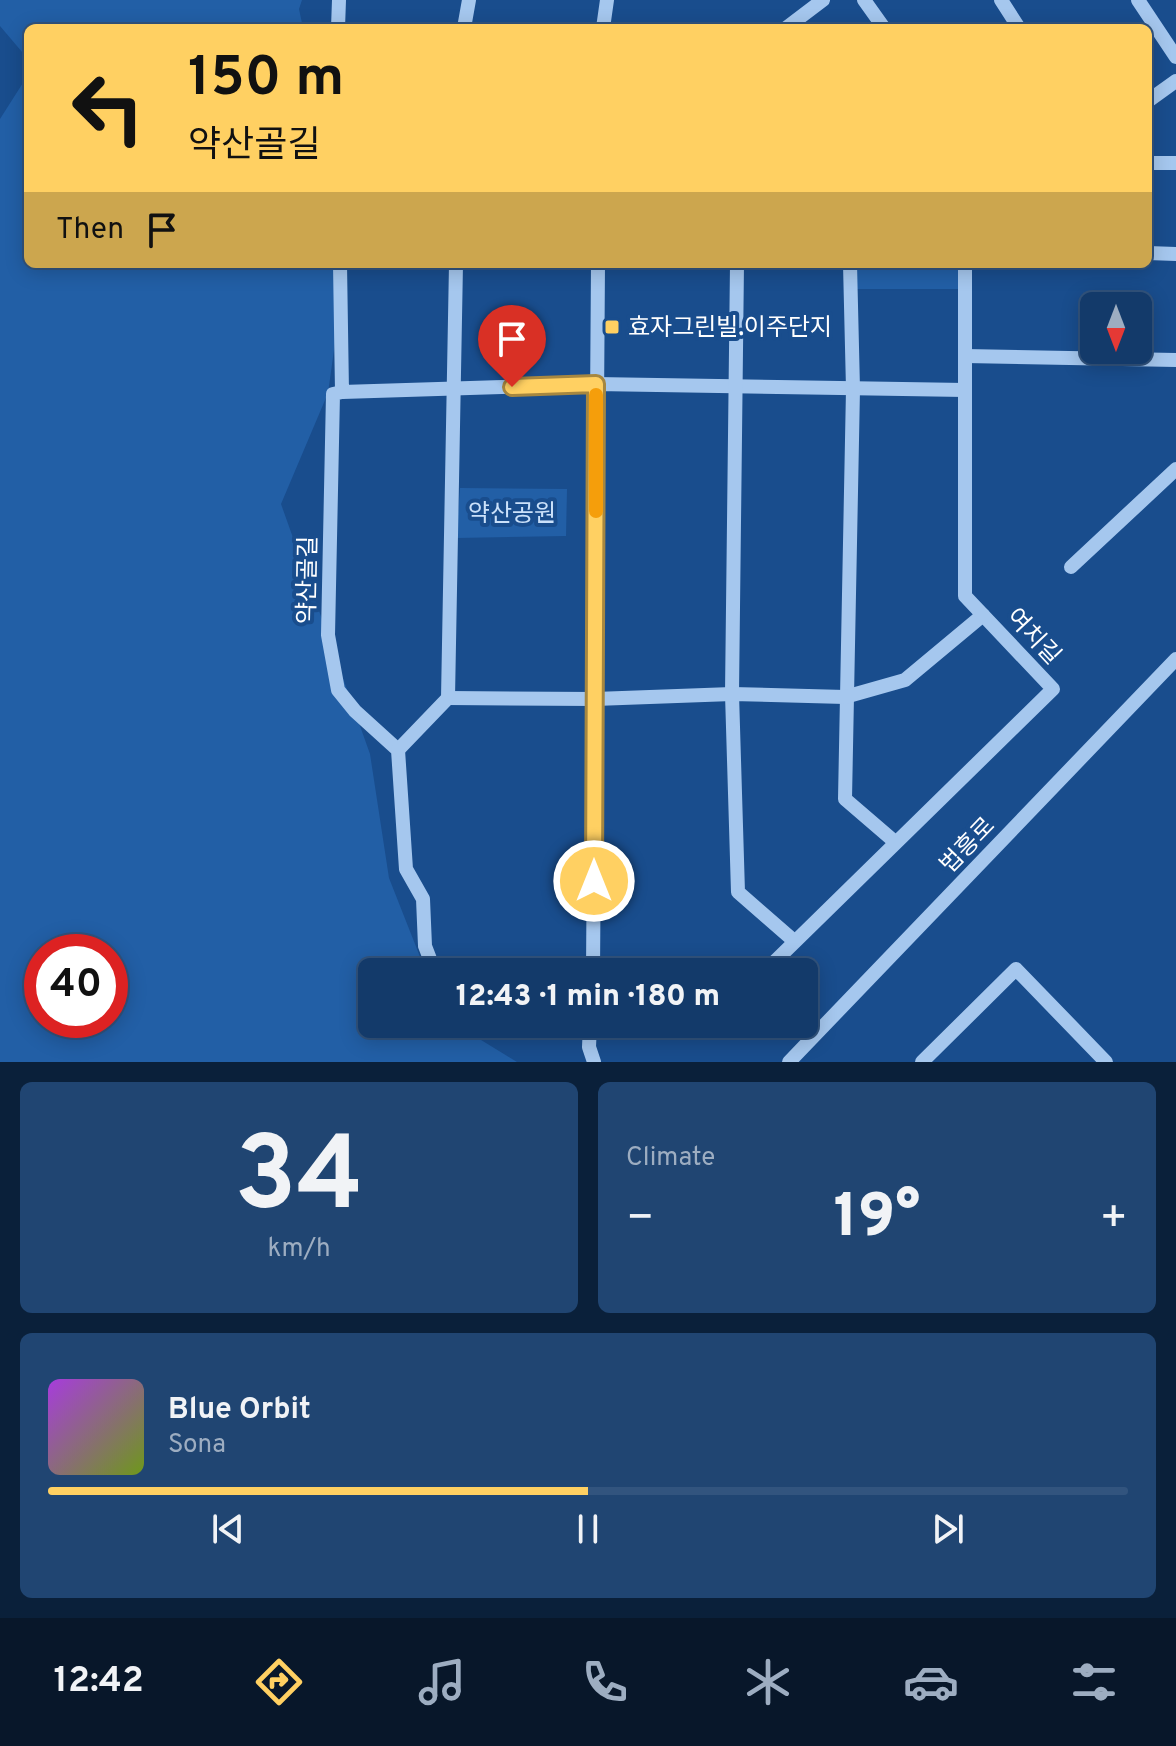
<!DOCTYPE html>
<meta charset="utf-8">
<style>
:root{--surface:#133a6a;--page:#204572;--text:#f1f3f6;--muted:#9dadc1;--line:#32547e;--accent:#ffd062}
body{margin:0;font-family:Overpass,"Noto Sans KR",sans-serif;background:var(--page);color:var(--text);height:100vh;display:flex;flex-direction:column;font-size:30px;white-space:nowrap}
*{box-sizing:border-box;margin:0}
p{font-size:26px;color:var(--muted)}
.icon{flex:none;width:44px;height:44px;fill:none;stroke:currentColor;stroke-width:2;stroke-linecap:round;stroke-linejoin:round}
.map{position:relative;height:1062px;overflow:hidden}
.details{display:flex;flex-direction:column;gap:20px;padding:20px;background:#0a203a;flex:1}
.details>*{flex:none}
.banner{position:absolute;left:24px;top:24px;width:1128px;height:244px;border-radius:12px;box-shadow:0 4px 20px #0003,0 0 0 2px var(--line);background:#ffd062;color:#111;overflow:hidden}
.needle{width:52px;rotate:180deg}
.buttons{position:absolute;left:1080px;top:292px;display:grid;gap:16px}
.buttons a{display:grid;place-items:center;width:72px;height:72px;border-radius:12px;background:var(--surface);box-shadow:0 4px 20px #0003,0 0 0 2px var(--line);font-size:40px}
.speed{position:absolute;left:24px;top:934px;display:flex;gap:16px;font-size:40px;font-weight:700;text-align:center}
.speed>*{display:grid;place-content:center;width:104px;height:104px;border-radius:50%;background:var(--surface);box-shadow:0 4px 20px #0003,0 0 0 2px var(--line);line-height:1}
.speed .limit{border:12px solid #d22;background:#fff;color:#111}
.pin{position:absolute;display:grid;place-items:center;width:68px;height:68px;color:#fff;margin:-82px -34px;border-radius:50% 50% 50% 0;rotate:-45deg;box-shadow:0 0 8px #0007}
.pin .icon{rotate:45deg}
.me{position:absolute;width:88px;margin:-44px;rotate:0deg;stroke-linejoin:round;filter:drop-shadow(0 0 6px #0008)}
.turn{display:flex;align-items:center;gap:28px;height:168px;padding:0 32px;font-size:36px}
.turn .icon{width:104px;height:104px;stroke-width:2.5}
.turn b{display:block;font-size:56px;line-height:68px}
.then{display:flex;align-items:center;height:76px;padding:0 32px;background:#0003;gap:16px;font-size:30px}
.big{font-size:60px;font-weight:800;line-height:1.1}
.details .card{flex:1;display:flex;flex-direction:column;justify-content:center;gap:12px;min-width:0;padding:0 28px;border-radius:12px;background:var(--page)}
.details .dial{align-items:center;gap:0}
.dial b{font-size:104px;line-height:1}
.song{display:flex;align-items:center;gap:24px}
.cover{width:96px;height:96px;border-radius:12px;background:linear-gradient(135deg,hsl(280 70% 55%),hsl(80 70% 35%))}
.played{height:8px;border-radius:4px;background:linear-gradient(90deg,var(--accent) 50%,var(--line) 50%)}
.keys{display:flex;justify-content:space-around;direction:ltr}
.heat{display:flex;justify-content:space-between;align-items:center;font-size:44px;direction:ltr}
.details .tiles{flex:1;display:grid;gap:20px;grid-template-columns:1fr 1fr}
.card:last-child{grid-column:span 2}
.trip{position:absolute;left:358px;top:958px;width:460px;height:80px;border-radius:12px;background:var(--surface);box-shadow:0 4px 20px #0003,0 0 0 2px var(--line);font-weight:800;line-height:80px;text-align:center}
.tabs{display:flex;height:128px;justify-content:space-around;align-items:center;background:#08172a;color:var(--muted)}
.tabs .icon{width:56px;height:56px}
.tabs .current{color:var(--accent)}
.tabs b{font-size:36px;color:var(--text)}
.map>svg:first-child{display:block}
.green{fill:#225fa6;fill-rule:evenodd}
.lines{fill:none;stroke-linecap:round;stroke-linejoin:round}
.minor{stroke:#a5c7ee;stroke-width:14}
.route-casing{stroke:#a68740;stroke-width:20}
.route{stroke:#ffd062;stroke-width:14}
.slow{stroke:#f59e0b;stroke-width:14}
.poi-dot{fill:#ffd062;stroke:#194d8d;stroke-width:3}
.labels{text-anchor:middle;stroke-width:8;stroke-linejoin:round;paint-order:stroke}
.poi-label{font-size:24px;fill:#fff;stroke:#194d8d;text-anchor:start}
.park-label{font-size:24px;fill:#cbe1fa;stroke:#194d8d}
.street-label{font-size:24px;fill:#fff;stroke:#194d8d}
</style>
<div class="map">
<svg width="1176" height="1062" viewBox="0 0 1176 1062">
<rect width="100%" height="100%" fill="#194d8d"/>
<!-- green -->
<g class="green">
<path d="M0 0H302L299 9 303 28H28V59L0 26Z"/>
<path d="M28 75V264H346L328 393 281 504 370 754 389 878 426 972H372V1024H455L517 1062H0V119ZM42 952H110V1020H42Z"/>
<path d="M850 264H965V289H851Z"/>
<path d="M460 488 567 489 566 536 456 538Z"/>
</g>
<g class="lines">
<!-- minor -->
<g class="minor">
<path d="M864 0 884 28"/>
<path d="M1001 0 1019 28"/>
<path d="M1138 0 1176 57"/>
<path d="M338 28 339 0"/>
<path d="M464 28 469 0"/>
<path d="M603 28 607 0"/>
<path d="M786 28 823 0"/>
<path d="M1148 101 1176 81"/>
<path d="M1148 163H1176"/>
<path d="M1148 253 1176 254"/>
<path d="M340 264 342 392 596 384 965 390"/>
<path d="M737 264 732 694 738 892 793 940"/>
<path d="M850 264 853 389 845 799 895 842"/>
<path d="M965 356 1176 360"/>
<path d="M342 392 333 394 328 635 338 690 355 711 398 750 406 869 423 899 425 946 435 972"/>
<path d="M1071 567 1176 469"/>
<path d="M448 698 595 699 732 694 845 697 905 680 983 615"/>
<path d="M398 750 448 698 456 264"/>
<path d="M593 972 598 264"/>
<path d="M764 972 1053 689 965 596V264"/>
<path d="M590 1024 589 1047 594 1062"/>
<path d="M789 1062 1176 659"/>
<path d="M922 1062 1016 969 1106 1062"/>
</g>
</g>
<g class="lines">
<defs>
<path id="route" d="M512 387 596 384 594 881"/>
</defs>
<!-- route casing -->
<use href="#route" class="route-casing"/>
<!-- route -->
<use href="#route" class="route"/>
<!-- slow -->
<path class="slow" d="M596 511V395"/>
</g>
<!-- markers -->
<rect class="poi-dot" x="604" y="319" width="16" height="16" rx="4"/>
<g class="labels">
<!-- poi labels -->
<g class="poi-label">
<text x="628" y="335">효자그린빌.이주단지</text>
</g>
<!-- park labels -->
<g class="park-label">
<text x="512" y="521">약산공원</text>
</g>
<!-- street labels -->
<g class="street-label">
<text transform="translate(307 580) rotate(-89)" y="8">약산골길</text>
<text transform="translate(1034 636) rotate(47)" y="8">여치길</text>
<text transform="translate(967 845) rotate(-46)" y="8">법흥로</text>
</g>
</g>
</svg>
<div class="buttons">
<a><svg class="needle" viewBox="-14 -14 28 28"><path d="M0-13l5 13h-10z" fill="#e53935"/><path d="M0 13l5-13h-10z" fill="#9dadc1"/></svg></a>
</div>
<div class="speed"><div class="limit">40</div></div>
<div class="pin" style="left:512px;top:387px;background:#d93025"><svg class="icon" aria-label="arrive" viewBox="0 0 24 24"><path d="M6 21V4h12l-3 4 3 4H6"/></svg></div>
<svg class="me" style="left:594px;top:881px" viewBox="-20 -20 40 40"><circle r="17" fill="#ffd062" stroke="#fff" stroke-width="3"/><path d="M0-11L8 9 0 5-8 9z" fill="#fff"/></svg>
<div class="trip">12:43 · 1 min · 180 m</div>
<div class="banner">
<div class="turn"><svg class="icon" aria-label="left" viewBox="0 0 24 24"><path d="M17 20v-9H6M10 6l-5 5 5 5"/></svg><div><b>150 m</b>약산골길</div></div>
<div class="then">Then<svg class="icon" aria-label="arrive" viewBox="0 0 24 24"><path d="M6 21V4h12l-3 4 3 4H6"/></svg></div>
</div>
</div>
<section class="details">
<div class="tiles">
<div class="card dial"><b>34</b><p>km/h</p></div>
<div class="card"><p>Climate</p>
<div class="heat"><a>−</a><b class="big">19°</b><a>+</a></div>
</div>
<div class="card">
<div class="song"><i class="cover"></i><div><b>Blue Orbit</b><p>Sona</p></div></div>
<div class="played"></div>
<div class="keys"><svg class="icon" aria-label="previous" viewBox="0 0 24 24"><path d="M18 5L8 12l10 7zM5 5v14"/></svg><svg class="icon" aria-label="pause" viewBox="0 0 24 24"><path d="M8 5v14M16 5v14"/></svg><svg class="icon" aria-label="next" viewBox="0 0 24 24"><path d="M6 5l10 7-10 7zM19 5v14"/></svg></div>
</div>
</div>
</section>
<nav class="tabs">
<b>12:42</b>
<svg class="icon current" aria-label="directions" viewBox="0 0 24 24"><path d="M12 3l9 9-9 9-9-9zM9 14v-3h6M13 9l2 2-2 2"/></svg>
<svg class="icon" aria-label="music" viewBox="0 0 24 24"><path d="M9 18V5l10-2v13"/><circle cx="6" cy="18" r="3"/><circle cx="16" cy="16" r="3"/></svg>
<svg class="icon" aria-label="phone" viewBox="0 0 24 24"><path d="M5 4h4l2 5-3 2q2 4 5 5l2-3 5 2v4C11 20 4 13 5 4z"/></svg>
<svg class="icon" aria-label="climate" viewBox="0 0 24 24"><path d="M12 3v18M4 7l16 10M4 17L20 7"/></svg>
<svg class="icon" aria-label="car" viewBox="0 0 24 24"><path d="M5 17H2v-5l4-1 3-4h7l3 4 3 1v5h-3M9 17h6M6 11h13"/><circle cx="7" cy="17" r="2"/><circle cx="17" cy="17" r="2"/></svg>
<svg class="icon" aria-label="filters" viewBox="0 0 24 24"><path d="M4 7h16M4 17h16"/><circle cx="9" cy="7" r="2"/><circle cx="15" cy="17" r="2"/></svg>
</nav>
